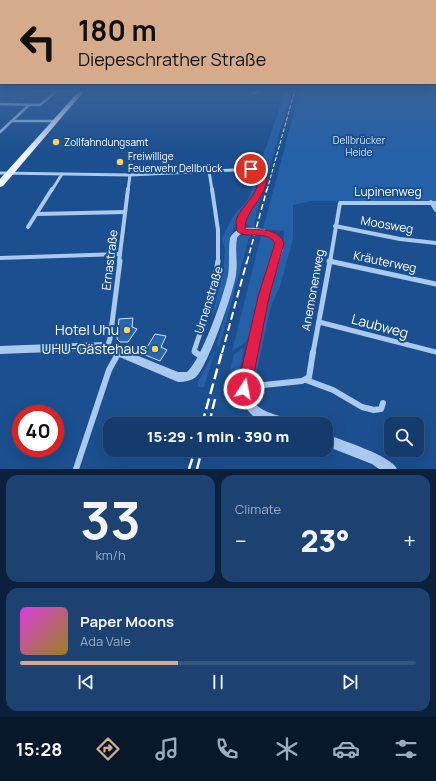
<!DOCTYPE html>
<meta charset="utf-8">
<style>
:root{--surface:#143b6b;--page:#1d4271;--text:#f1f3f6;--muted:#9dadc1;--line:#33557e;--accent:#d6ab8b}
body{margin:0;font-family:Manrope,sans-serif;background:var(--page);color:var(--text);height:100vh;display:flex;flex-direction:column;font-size:15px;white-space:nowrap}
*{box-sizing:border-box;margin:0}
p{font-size:13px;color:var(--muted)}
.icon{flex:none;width:22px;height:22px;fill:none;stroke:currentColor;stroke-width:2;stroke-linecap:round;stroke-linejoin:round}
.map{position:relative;height:469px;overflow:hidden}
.panel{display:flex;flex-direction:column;gap:6px;padding:6px;background:#0b203b;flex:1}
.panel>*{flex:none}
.guide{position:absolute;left:0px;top:0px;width:436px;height:84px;box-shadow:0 4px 16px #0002,0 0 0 1px var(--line);background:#d6ab8b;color:#111;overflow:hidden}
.tools{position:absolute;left:384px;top:417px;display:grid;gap:8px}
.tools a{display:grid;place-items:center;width:40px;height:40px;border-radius:8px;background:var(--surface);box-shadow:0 4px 16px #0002,0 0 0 1px var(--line);font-size:20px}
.speed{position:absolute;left:12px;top:405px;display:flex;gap:8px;font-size:20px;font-weight:700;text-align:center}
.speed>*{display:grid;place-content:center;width:52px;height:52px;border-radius:50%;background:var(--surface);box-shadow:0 4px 16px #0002,0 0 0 1px var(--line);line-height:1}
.speed .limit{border:6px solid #d22;background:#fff;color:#111}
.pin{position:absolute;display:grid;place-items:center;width:34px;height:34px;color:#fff;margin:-17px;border:2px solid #fff;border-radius:50%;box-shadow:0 1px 4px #0007}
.me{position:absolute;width:44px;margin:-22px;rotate:11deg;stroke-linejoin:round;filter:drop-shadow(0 0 3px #0008)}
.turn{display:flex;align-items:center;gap:14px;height:84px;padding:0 12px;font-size:18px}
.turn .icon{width:52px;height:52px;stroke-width:2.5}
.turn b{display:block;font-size:28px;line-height:34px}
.big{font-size:30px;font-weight:800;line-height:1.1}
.panel .tile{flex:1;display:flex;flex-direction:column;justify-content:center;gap:6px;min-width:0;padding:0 14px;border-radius:12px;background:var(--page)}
.panel .dial{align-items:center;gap:0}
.dial b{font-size:52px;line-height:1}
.song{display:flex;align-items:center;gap:12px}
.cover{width:48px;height:48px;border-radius:6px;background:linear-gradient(135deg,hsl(300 70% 55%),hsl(50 70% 35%))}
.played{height:4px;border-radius:2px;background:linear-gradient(90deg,var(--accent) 40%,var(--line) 40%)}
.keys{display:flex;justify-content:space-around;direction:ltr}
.heat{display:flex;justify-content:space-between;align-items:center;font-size:22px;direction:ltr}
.panel .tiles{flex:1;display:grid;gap:6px;grid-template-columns:1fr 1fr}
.tile:last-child{grid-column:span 2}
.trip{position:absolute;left:103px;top:417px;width:230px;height:40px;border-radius:12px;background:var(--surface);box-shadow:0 4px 16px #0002,0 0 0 1px var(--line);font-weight:800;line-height:40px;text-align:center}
.menu{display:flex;height:64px;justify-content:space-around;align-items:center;background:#08182b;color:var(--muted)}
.menu .icon{width:28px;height:28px}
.menu .current{color:var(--accent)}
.menu b{font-size:18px;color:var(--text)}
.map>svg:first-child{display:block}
.green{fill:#2461a8}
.building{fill:#2a66ad;stroke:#cfe3fa}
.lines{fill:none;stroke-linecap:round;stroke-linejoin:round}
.minor-far4{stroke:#a9c9ee;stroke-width:2.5}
.minor-far3{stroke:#a9c9ee;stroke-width:3}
.minor-far2{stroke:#a9c9ee;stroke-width:4}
.minor-far1{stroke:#a9c9ee;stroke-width:5}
.minor{stroke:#a9c9ee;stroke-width:6}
.tertiary{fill:#a9c9ee;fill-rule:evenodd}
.secondary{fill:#d6e6fa;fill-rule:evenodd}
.primary{fill:#f0f6ff;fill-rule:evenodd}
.rail-far3{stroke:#fff;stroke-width:1;stroke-dasharray:4 2;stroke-linecap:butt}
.rail-far2{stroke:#fff;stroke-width:1.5;stroke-dasharray:6 3;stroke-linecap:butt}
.rail-far1{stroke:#fff;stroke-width:2;stroke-dasharray:8 3.5;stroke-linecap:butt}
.rail{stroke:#fff;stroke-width:2.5;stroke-dasharray:11 4.5;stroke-linecap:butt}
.route{fill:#e11d48;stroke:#92132f}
.poi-dot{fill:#ffd166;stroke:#1b4f8f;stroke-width:1.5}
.labels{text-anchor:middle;stroke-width:4;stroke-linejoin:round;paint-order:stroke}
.far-park-label{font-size:10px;fill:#cfe3fa;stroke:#1b4f8f}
.far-poi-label{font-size:10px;fill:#fff;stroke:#1b4f8f;text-anchor:start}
.street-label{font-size:12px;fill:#fff;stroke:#1b4f8f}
.near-street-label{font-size:14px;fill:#fff;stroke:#1b4f8f}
.near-poi-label{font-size:14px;fill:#fff;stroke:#1b4f8f;text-anchor:end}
</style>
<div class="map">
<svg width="436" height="469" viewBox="0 0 436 469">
<rect width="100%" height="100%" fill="#1b4f8f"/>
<!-- green -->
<g class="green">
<path d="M286 90H292L256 215 254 228 246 224 244 218 260 195 266 174 269 171 259 167Z"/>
<path d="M300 90H436V201H312L293 205V239L280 286 271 306 255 379 252 375 268 292 283 246 284 231 263 229Z"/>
<path d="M260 176C265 192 243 208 237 222 235 227 231 234 230 239 228 245 231 254 230 260 229 279 222 300 212 316L223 273 225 250 222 238 233 216 247 201 256 179Z"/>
<path d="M247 233 252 234 249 238 219 348 217 344 237 270V240L238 237Z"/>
<path d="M261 236 269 237 275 241V247L263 282 250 335 245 343 232 351Z"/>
<path d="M216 348 204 387H198V382Z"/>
<path d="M243 348 244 350 237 381 235 380 234 384 236 385 234 394 232 395 227 394 225 392 234 354Z"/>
</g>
<!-- building -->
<g class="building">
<path d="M133 318 132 327 137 329 128 342H120L117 339 119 319Z"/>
<path d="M155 334 166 336 161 347 167 350 160 361 143 354Z"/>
</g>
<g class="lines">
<!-- minor-far4 -->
<g class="minor-far4">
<path d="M253 93 260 90"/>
<path d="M0 104 40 105 58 90"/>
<path d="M12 121H55"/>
<path d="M0 132 29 105"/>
</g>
<!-- minor-far3 -->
<g class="minor-far3">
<path d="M209 171 212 190"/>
<path d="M0 173 130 175 254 169 262 174 263 181 260 190"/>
<path d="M52 190 62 174"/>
<path d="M128 190 130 175"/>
</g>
<!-- minor-far2 -->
<g class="minor-far2">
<path d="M212 189 218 230V262"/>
<path d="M431 202 436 210"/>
<path d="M37 214 125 212"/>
<path d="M335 226 400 239 436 243"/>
<path d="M28 227 52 189"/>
<path d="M241 231 244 216 261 189"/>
<path d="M0 258 120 254"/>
<path d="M329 261 333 262"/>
<path d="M119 262 128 189"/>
<path d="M330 262 340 203H436"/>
</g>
<!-- minor-far1 -->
<g class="minor-far1">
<path d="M329 261 436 284"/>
<path d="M319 322 436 352"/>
<path d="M107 347 110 339 120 261"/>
<path d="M196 353 194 351 211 301 218 261"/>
<path d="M313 353 330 261"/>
</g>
<!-- minor -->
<g class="minor">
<path d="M195 352 203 358"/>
<path d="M306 380 333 390 362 407 374 410 381 409 383 403"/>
<path d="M244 387 302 381 309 377 313 352"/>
<path d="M76 469 109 370 119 352"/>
</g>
<!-- tertiary -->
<g class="tertiary">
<path d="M244 228C256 227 273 229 282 239L283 249 268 297 249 387C250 390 250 394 251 397 256 412 279 415 292 420L294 424C287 424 278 425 272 424 251 420 241 406 239 387L260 297 275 249V240C265 233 245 226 237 238 235 250 238 263 236 275 233 293 208 366 196 377 191 381 184 382 178 382L103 350 0 354V346L104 342 178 372H187C202 359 224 295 228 275 230 263 228 250 230 238 233 232 237 230 244 228Z"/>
<path d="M326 434C341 440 392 456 397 469H379L372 464 326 446Z"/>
</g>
<!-- secondary -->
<path class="secondary" d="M30 90H74L83 91 81 92 32 91Z"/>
<!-- primary -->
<path class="primary" d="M80 90H85L3 186 0 187V179Z"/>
<!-- rail-far3 -->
<path class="rail-far3" d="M267 190 295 90"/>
<!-- rail-far2 -->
<path class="rail-far2" d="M247 262 267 189"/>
<!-- rail-far1 -->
<path class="rail-far1" d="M222 353 247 261"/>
<!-- rail -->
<g class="rail">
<path d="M202 424 222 352"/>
<path d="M209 424 215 399"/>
<path d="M189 469 195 450"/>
<path d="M197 469 202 450"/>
</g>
</g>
<!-- sky -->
<linearGradient id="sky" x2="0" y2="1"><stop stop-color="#0f2b4f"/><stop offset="0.58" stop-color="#39639b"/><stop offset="1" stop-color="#39639b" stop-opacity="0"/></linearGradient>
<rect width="436" height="155" fill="url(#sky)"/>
<!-- route -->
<path class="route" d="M251 166 265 172C273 193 244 209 245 229 259 230 278 228 284 243L269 297 251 389 249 394 244 395 239 394 237 389 258 297 275 243C266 229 246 240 237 231 237 228 236 224 236 221 239 207 260 196 259 175L247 169Z"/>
<!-- markers -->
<g class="poi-dot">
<circle cx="56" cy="142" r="4"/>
<circle cx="120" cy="162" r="4"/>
<circle cx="127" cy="330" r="4"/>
<circle cx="155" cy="349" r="4"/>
</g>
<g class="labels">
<!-- far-park labels -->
<g class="far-park-label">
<text x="359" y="144">Dellbrücker<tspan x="359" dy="12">Heide</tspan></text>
</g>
<!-- far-poi labels -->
<g class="far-poi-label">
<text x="64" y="146">Zollfahndungsamt</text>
<text x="128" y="160">Freiwillige<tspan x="128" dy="12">Feuerwehr Dellbrück</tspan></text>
</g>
<!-- street labels -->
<g class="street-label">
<text x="388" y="196">Lupinenweg</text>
<text transform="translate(387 225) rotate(10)" y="4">Moosweg</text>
<text transform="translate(110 260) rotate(-83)" y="4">Ernastraße</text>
<text transform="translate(385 262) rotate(12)" y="4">Kräuterweg</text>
<text transform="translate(313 290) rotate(-80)" y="4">Anemonenweg</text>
<text transform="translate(209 300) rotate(-73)" y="4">Urnenstraße</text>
</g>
<!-- near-street labels -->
<g class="near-street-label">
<text transform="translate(380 326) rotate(15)" y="5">Laubweg</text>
</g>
<!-- near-poi labels -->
<g class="near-poi-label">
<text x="119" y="335">Hotel Uhu</text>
<text x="147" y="354">UHU-Gästehaus</text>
</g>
</g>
</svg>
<div class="tools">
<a><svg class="icon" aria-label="search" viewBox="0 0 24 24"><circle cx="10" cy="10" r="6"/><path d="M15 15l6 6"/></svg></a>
</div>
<div class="speed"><div class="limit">40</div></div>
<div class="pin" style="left:251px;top:169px;background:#d93025"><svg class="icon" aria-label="arrive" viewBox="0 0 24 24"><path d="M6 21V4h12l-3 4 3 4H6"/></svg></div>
<svg class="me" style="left:244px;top:389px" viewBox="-20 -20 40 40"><circle r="17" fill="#e11d48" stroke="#fff" stroke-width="3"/><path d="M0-11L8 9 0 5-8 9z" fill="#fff"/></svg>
<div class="trip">15:29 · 1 min · 390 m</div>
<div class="guide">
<div class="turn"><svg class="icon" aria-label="left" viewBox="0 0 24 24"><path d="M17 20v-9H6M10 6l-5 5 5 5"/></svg><div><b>180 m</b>Diepeschrather Straße</div></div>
</div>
</div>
<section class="panel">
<div class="tiles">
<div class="tile dial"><b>33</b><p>km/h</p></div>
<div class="tile"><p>Climate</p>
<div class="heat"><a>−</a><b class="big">23°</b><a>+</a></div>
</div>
<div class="tile">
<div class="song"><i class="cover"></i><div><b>Paper Moons</b><p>Ada Vale</p></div></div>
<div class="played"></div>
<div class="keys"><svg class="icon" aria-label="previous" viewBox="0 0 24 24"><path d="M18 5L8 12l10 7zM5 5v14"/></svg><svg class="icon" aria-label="pause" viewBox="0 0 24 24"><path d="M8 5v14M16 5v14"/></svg><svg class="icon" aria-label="next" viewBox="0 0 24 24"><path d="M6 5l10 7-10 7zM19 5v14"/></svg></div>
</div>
</div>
</section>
<nav class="menu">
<b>15:28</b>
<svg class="icon current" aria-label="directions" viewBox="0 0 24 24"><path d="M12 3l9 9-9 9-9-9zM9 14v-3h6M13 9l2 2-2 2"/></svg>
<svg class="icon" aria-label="music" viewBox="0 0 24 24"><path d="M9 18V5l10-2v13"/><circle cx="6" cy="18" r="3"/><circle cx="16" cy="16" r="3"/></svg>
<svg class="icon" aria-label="phone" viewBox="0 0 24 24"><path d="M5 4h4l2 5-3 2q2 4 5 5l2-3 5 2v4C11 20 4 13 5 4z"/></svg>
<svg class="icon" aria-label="climate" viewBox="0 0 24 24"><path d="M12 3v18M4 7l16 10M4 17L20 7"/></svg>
<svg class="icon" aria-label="car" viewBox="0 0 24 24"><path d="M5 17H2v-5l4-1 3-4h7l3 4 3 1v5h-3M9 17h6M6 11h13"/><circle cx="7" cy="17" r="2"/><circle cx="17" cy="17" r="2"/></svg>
<svg class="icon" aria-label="filters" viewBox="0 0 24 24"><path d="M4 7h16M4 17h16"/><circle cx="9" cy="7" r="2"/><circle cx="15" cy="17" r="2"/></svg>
</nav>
